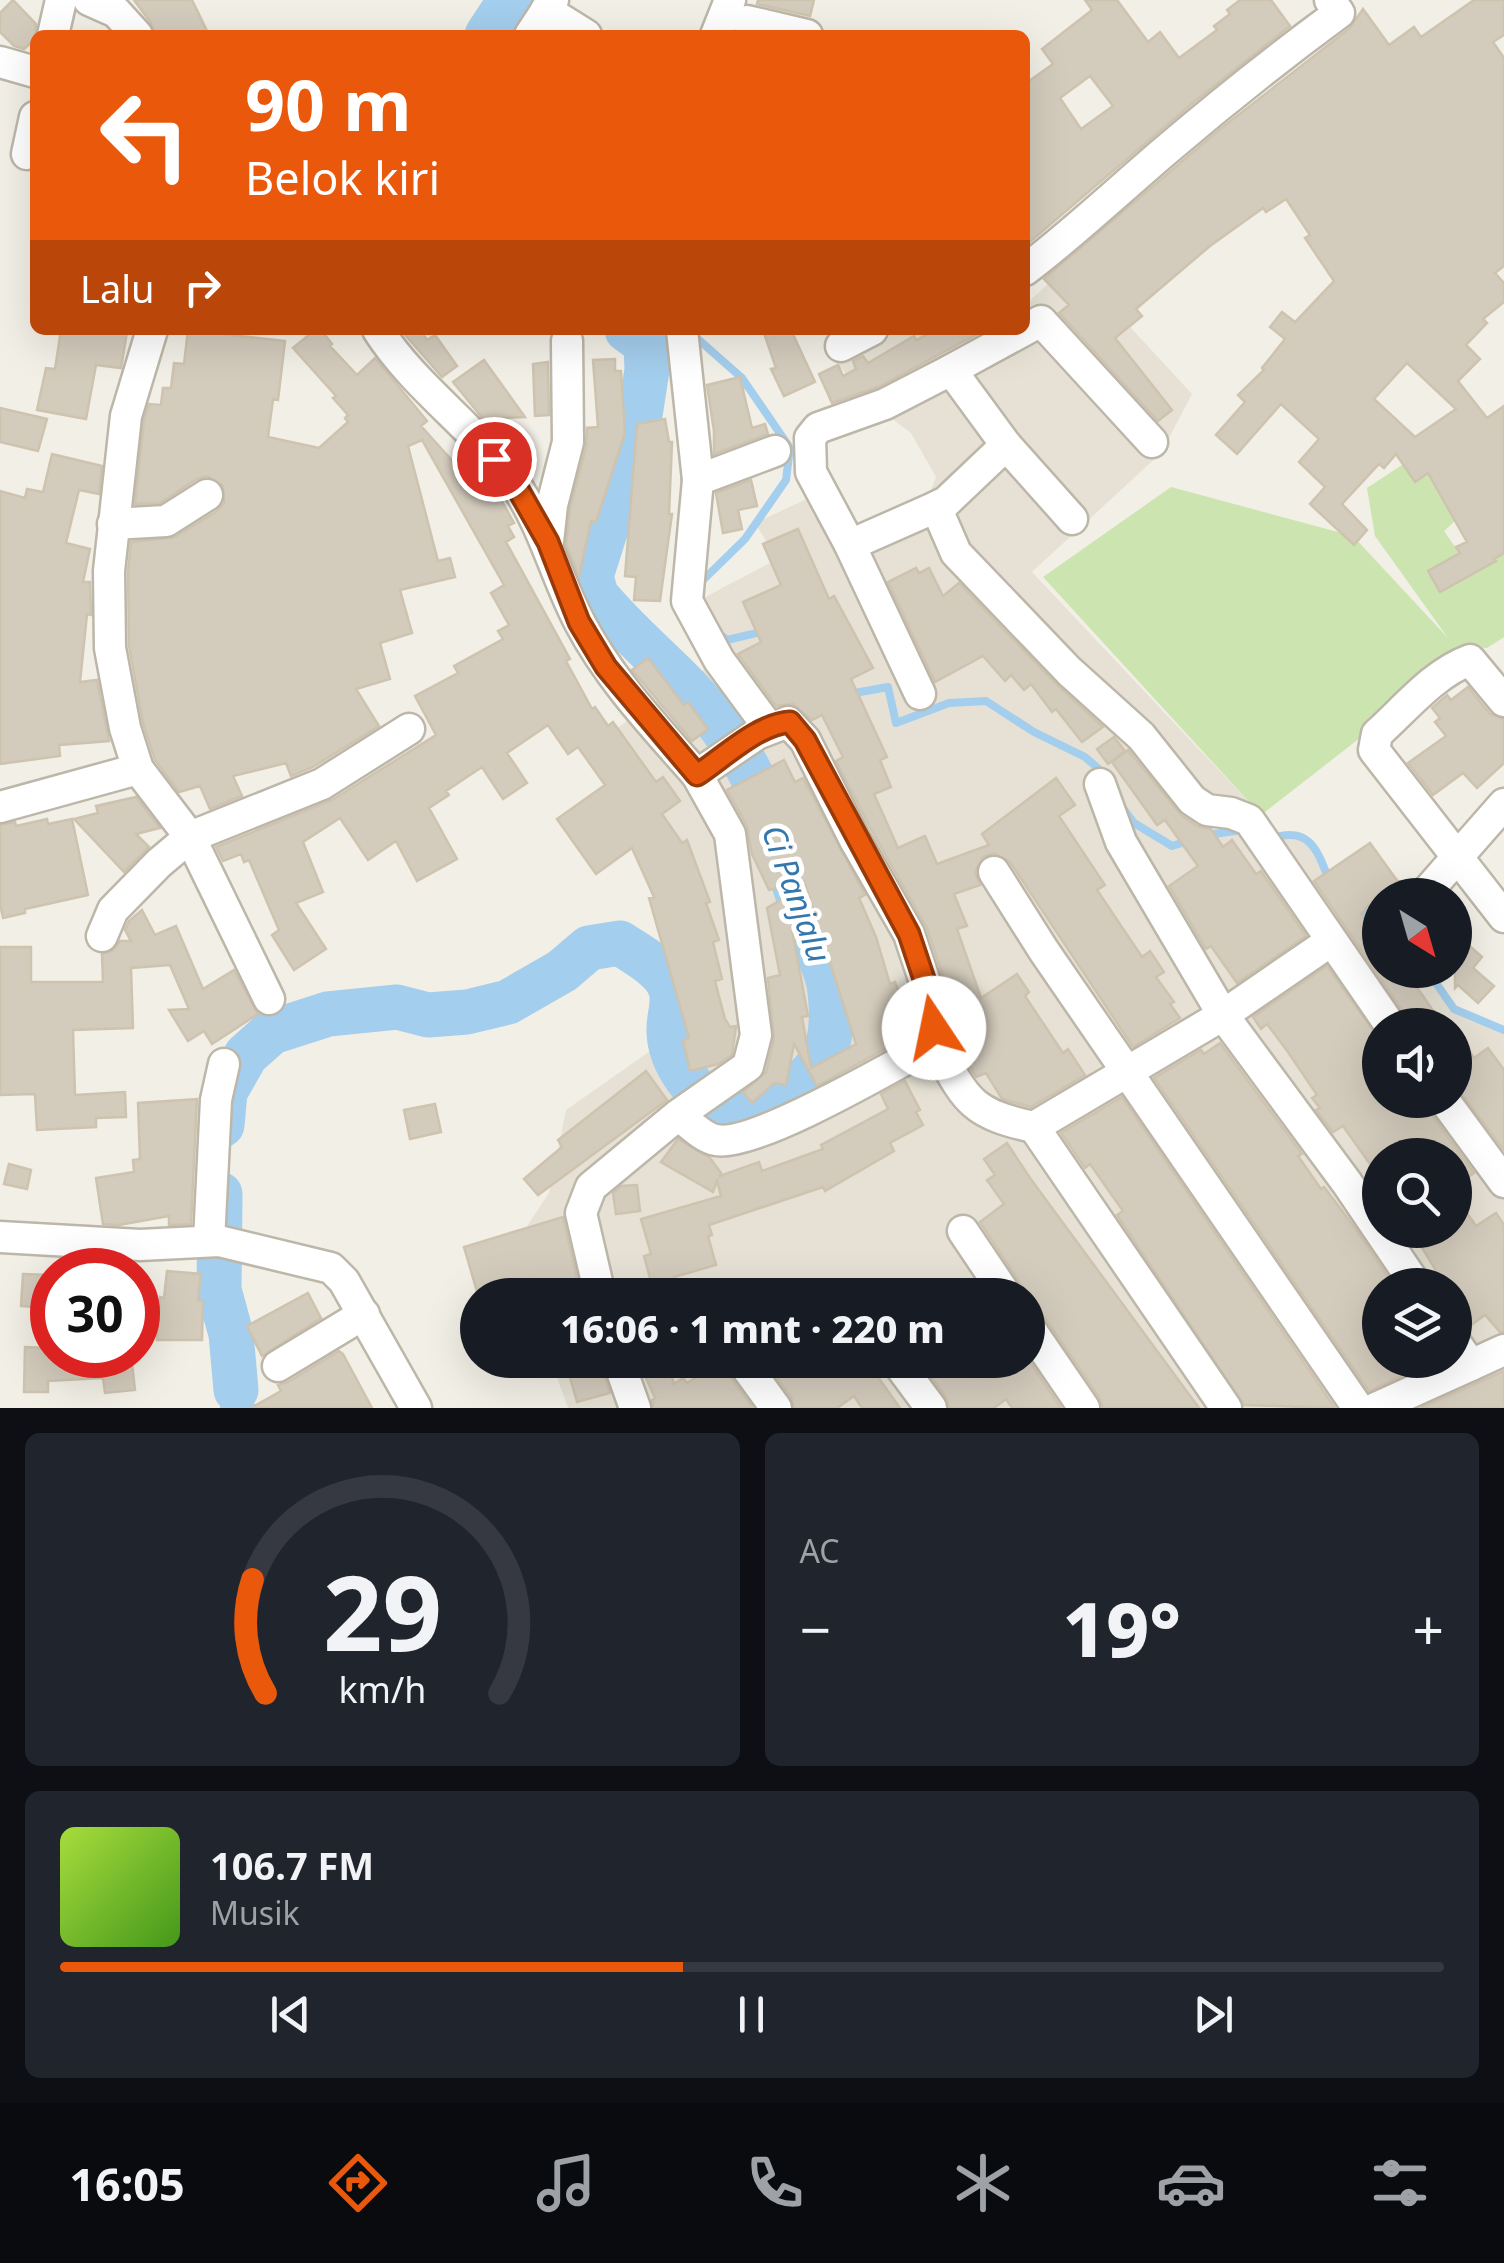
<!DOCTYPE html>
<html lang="id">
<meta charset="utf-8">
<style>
:root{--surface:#171b24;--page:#20242c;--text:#f1f3f6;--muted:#9ea1a6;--line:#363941;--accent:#ea580c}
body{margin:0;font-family:"Noto Sans",sans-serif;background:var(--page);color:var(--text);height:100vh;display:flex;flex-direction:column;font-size:38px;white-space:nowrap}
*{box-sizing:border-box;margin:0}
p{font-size:32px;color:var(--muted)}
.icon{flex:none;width:55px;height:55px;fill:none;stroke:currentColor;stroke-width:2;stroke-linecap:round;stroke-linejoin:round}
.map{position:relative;height:1408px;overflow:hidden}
.details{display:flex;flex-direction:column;gap:25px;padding:25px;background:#0d0f14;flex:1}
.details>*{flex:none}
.guide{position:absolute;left:30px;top:30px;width:1000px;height:305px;border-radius:15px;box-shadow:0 10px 40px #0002;background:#ea580c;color:#fff;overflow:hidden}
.needle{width:65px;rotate:143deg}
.buttons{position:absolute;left:1362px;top:878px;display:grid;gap:20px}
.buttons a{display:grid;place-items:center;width:110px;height:110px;border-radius:50%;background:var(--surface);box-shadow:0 10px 40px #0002;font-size:50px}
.speed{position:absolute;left:30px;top:1248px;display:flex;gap:20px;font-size:50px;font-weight:700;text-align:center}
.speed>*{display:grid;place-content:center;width:130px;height:130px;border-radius:50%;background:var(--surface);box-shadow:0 10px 40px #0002;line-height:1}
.speed .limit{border:15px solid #d22;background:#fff;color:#111}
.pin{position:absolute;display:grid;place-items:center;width:85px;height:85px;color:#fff;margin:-42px;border:5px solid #fff;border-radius:50%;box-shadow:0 2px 10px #0007}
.me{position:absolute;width:110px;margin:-55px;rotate:349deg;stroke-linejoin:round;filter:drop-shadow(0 0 8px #0008)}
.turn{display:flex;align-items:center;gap:35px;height:210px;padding:0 50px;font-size:45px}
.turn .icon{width:130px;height:130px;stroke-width:2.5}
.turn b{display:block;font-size:70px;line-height:85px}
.then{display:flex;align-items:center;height:95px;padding:0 50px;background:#0003;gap:20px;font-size:38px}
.big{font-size:75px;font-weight:800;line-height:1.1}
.details .widget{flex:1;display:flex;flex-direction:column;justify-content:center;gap:15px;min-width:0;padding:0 35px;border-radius:15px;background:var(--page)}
.details .dial{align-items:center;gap:0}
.dial svg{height:260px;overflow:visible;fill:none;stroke:var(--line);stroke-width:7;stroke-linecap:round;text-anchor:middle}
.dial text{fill:var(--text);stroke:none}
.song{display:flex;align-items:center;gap:30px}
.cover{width:120px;height:120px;border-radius:15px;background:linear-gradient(135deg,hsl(80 70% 55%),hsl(100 70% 35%))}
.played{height:10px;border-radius:5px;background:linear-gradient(90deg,var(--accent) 45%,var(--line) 45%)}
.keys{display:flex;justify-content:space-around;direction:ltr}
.heat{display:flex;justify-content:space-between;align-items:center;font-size:55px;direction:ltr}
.details .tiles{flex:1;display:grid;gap:25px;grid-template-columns:1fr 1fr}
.widget:last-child{grid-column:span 2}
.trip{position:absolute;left:460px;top:1278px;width:585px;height:100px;border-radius:50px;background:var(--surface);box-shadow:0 10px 40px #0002;font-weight:800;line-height:100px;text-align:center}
.tab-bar{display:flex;height:160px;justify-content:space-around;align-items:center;background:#090b0e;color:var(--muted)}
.tab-bar .icon{width:70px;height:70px}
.tab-bar .on{color:var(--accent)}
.tab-bar b{font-size:45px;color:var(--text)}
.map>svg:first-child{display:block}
.residential{fill:#e6e1d4;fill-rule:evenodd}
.green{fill:#cce5b0}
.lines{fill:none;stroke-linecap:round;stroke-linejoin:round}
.stream{stroke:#a4ceed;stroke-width:8}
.river{stroke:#a4ceed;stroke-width:45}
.building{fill:#d3cbbc;stroke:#cec3af;stroke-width:2.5;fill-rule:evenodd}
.minor-casing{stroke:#bdb7a9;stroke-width:35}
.minor{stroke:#fff;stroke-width:30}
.route-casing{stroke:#983908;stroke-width:25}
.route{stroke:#ea580c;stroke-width:18}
.labels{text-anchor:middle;stroke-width:10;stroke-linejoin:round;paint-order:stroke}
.water-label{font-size:32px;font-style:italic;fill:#3377ad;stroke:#fff}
</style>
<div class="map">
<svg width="1504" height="1408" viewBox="0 0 1504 1408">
<rect width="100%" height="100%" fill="#f2efe6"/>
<!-- residential -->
<path class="residential" d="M1071 263 1192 394 1161 453 1032 572 1261 815 1270 839 1278 836 1307 839 1316 847 1333 888 1353 907 1380 917V970H1427L1454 1009 1504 1030V1408H568L551 1360H1028V1295H535L520 1237 549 1193 566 1110 653 1049 675 952 602 738 718 660 694 603 777 559 755 523 822 492 858 548 920 518 936 477 911 433 867 400 825 348 868 330H1025V305ZM1380 1025H1455V1100H1380ZM1380 1155H1455V1230H1380ZM1380 1285H1455V1360H1380Z"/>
<!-- green -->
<path class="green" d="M1402 465H1431L1467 510 1444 531 1471 570 1504 551V637L1487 648 1455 647 1360 738 1261 815 1043 577 1171 487 1353 536 1448 638 1375 536 1367 488Z"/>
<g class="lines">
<!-- stream -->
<g class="stream">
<path d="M691 333 742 378 790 448 786 480 745 539 699 584"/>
<path d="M646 344 673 334"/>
<path d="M718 633 727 640 765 631"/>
<path d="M849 694 888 687 896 723 949 703 986 701 1034 732 1085 757 1108 777"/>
<path d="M1123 808 1134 823 1172 846 1188 841"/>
<path d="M1207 835 1242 830"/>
<path d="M1270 839C1309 825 1317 849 1329 880"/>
<path d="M1355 908 1380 918"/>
<path d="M1427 970 1454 1009 1504 1030"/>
<path d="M224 1408 236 1390 253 1408"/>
</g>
<!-- river -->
<g class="river">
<path d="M487 35 510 0"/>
<path d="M222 1125 225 1092 246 1055 272 1032 328 1014 397 1007 428 1015 467 1012 508 1002 562 971 589 948 620 943C636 954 663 967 670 987 676 1002 668 1016 669 1032 670 1063 696 1096 721 1111 740 1122 767 1107 784 1095 800 1085 818 1070 825 1052 833 1033 832 1005 829 984 825 965 814 946 808 927 785 857 767 787 721 727 685 678 634 642 596 595L591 576 638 428 647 370 646 344 627 330"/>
<path d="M220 1194 219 1290 231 1334 236 1390"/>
</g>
</g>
<!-- building -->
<g class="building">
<path d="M13 0 36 24 35 39 24 49 14 46 0 32V13Z"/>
<path d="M134 0H192L209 35H155L151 23Z"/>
<path d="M758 0H814L810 16 757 4Z"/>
<path d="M1085 0H1117L1148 42 1160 32 1179 58 1217 30 1214 26 1230 14 1227 10 1240 0H1271L1290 26 1195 101 1025 246V84L1053 64 1042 49 1092 10ZM1090 76 1113 106 1081 129 1060 98Z"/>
<path d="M1474 0H1504V35L1493 42 1504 58V266L1495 273 1504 283V302L1483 319 1487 323 1466 345 1480 359 1458 381 1487 418 1504 406V553L1494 559 1496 561 1440 592 1428 571 1460 553 1456 547 1467 542 1428 473 1415 482 1396 454 1384 468 1379 464 1342 504 1367 530 1354 545 1310 504 1325 487 1299 462 1319 439 1281 404 1237 454 1216 435 1245 402 1238 395 1264 370 1262 368 1285 339 1270 327 1282 312 1295 322 1334 281 1305 238 1310 235 1286 199 1266 212 1263 208 1210 246 1136 309 1142 316 1115 338 1172 410 1158 421 1059 313 1069 305 1044 279 1219 130 1350 28 1363 9 1389 45 1414 27 1421 37ZM1407 363 1456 409 1415 437 1374 399Z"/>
<path d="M61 330 97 334 98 330 127 332 121 368 96 365 86 419 37 410 46 368 55 369Z"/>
<path d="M188 330 285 341 278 400 273 399 268 437 319 448 348 422 345 418 348 415 333 398 336 396 293 348 315 330H321L332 344 330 346 357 375 375 358 427 421 421 426 456 465 468 477 479 469 494 487 514 523 508 526 514 537 506 542 570 659 566 661 592 709 595 707 608 726 613 722 656 782 663 777 680 801 662 814 682 843 687 840 710 902 706 903 719 940 713 942 722 979 715 981 725 1019 730 1027 736 1026 732 1055 718 1064 690 1071 683 1040 689 1038 649 898 654 897 632 848 596 874 557 819 605 785 578 747 568 754 548 725 507 753 527 783 503 799 482 767 446 791 449 795 429 808 457 859 417 881 396 841 368 860 340 818 303 842 323 892 296 903 326 949 294 970 272 935 279 930 249 860 244 862 241 854 223 861 216 847 332 800 436 735 415 696 458 673 454 666 503 639 498 631 509 625 491 593 504 585 422 440 408 446 438 561 450 558 455 577 400 590 412 633 380 643 390 679 356 689 379 726 313 767 291 776 286 763 233 776 242 796 210 809 200 786 179 792 155 760 143 723 129 646 128 572 131 542 175 537 217 511 224 503 223 486 207 476 197 479 160 503 135 504 144 420 149 404 161 405 163 388H171L174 363 184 364Z"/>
<path d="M401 330H420L427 340 435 335 457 366 442 377Z"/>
<path d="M763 330H791L815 382 784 396 771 369 776 368Z"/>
<path d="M936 330H985L878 387 832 403 819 374 838 365 843 376 856 369 853 361 863 356 868 363 914 336 916 340Z"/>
<path d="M615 359V371H621L625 433 596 522 591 521 579 576 566 545 570 508 586 447 587 428 598 427 593 360Z"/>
<path d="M484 360 525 417 503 418 516 437 507 444 488 423 494 419 484 420 453 382Z"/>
<path d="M548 362 549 415 535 416 533 364Z"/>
<path d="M740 377 752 428 765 424 768 434 714 454V431L707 385Z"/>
<path d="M0 408 47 419 38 451 0 442Z"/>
<path d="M665 419 669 442H672L669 514H672L660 601 634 600 636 577 625 576 637 424Z"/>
<path d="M52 454 102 466 99 494 79 490 66 543 90 549 83 582H90L91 615 87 614 80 682 97 680 109 741 59 745 60 756 0 764V491L25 498 27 489 43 492Z"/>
<path d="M751 480 757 506 738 510 742 529 723 533 716 493Z"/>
<path d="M798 529 829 599 834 596 873 668 851 679 887 757 880 760 891 787 874 794 898 848 925 836 937 864 989 845 982 834 1056 778 1075 805 1059 816 1105 885 1097 890 1142 957 1150 951 1164 972 1156 977 1174 1002 1170 1004 1180 1018 1133 1047 1010 862 994 853 983 857 975 872 980 885 954 894 967 926 957 929 981 998 1017 974 1029 992 1025 996 1063 1053 1068 1049 1085 1075 1031 1107 1002 1099 986 1073 976 1077 957 1044 942 973 927 928 872 831 836 761 843 757 822 715 812 720 793 704 776 706 738 654 761 642 743 602 781 585 763 544Z"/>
<path d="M916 568 919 573 929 568 943 596 959 583 1056 684 1103 727 1082 742 1056 709 1052 712 1031 684 1024 690 1011 675 1005 681 983 656 935 682 888 582Z"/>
<path d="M648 658 684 705 688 702 708 729 692 741 632 670Z"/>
<path d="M1468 687 1490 714 1504 719V763L1477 788 1463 773 1433 795 1408 763 1446 736 1435 722 1440 718 1432 708 1447 695 1451 700Z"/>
<path d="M1114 737 1125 751 1108 764 1097 749Z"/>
<path d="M1128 750 1181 815 1197 826 1211 829 1223 847 1232 840 1256 874 1261 871 1306 936 1237 983 1211 946 1206 949 1169 886 1198 866 1165 820 1157 825 1112 762Z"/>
<path d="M784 760 795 782 803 778 865 895 859 898 876 937 890 984 895 982 914 1033 817 1086 794 1044 786 1085 774 1083 752 1103 743 1092 766 1072 774 1039 768 978 780 975 767 908 786 897 808 1016 802 1017 811 1068 856 1044 804 881 769 890 752 854 747 826 727 790Z"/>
<path d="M136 797 160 828 136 834 149 847 124 872 74 819 98 813 96 806Z"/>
<path d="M47 819 48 824 72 819 88 895 25 909V913L3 918 0 904V825L15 822 16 826Z"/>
<path d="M1370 843 1401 886 1388 895H1380V901L1372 907 1369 905 1361 914 1380 941V970H1405L1443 1025H1409L1405 1014 1314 881Z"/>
<path d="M142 910 155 935 176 926 203 989 234 970 258 1014 212 1044 204 1031 188 1041 169 1010 189 1009 170 965 131 968 133 1028 73 1030 75 1095 125 1092 126 1117 96 1118V1127L37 1130 35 1094 0 1095V947H31V982H103L102 954 112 951 120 941H131L125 930 129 921Z"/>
<path d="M1455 933 1482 957 1473 968 1494 986 1478 1003 1458 985 1455 988Z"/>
<path d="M1327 966 1380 1040V1100H1426L1429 1111 1474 1173 1455 1186V1155H1380V1178L1343 1126 1333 1132 1316 1110 1320 1108 1312 1098 1317 1095 1288 1052 1267 1024 1261 1029 1253 1017Z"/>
<path d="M1455 1030 1474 1058 1488 1048 1504 1070V1150L1455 1085Z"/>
<path d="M1220 1043 1302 1154 1298 1156 1321 1189 1324 1187 1355 1228 1388 1277 1380 1283V1360H1423L1400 1377 1369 1391 1154 1078 1201 1050 1204 1054Z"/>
<path d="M646 1071 667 1100 538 1195 524 1179 562 1147 558 1140Z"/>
<path d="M905 1081 920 1110 916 1112 923 1125 890 1143 894 1151 825 1191 823 1187 709 1225 712 1235 708 1236 716 1265 674 1277 675 1283 653 1289 644 1256 651 1254 641 1219 721 1196 717 1181 713 1192 661 1162 678 1139 710 1158 721 1173 720 1176 759 1162 762 1171 823 1149 821 1145 888 1109 881 1094Z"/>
<path d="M1122 1097 1335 1408 1244 1405 1117 1215 1123 1211 1090 1164 1085 1168 1061 1133Z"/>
<path d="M197 1099 191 1224 169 1225V1216L119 1225 103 1224 96 1178 134 1172 133 1160 140 1159 138 1103Z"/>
<path d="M435 1104 441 1132 410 1139 404 1110Z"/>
<path d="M1007 1143 1030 1178 1199 1408H1103L1099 1397 1043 1315 1028 1307V1295L980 1222 1004 1204 987 1180 995 1175 984 1159Z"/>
<path d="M9 1164 31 1170 27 1189 4 1184Z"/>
<path d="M637 1185 640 1211 616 1214 613 1193 621 1186Z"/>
<path d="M1455 1196 1476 1226 1496 1213 1504 1225V1332H1500L1485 1315 1467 1328 1461 1325 1455 1316V1285H1445L1411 1230H1455Z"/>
<path d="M563 1217 581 1295H478L464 1247Z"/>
<path d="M167 1271 201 1274 198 1300 203 1301 202 1340H157L160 1297 164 1298Z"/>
<path d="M23 1274 52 1275V1308L21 1306Z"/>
<path d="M308 1293 321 1318 262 1356 247 1326Z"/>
<path d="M25 1347 49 1348V1355H131L135 1390 105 1393 103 1378 48 1381V1392H24Z"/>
<path d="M339 1351 343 1354 372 1408H251L281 1391 278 1385 288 1382Z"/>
<path d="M1028 1359 1061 1408H1012L1006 1399 994 1408H949L946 1397 919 1360Z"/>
<path d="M565 1360H600L610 1393 577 1402Z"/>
<path d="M638 1360H667L674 1384 683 1378 687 1383 723 1360 726 1371 753 1408H653L652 1400 655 1398Z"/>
<path d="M776 1360H813L821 1371 837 1360H882V1368L875 1373 900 1408H862L854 1396 837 1408H794L791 1397 768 1365Z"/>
<path d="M1504 1371V1408H1421L1479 1382Z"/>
</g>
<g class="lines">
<defs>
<g id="minor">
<path d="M89 0 116 12 137 35"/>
<path d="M546 10 586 35"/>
<path d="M747 21 807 35"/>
<path d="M53 35 61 0"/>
<path d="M530 35 553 0"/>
<path d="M716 35 730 0"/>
<path d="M0 62 35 72"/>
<path d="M27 154 35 117"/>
<path d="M1025 270C1074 233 1118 191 1165 151 1221 103 1279 57 1339 13L1330 0"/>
<path d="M152 330 126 416 109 571 110 648 125 728 138 769 190 837 269 999"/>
<path d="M378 330C415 388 476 428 515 484 545 528 556 578 580 623 610 680 655 727 697 775"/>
<path d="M682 330 698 480 687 601 719 660 769 728"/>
<path d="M841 346 872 330"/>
<path d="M951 370 1041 321 1152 442"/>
<path d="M698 480 775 451"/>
<path d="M1072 519 1006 445 946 502 936 507 956 553 1069 671 1141 736 1192 800 1207 810 1231 813 1249 820 1390 1025"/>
<path d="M113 524 166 521 207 495"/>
<path d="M548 542 552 505 568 442 567 341"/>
<path d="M850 545 811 472 810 438 818 428 885 404 951 370 1006 445"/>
<path d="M920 694 850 545 936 507"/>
<path d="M1504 701 1470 660C1434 673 1405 709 1377 734L1374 750 1504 917"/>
<path d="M1100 784 1121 842 1223 1015 1347 1183 1416 1285"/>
<path d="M0 807 138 769"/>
<path d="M994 872 1044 951 1358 1408"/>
<path d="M1424 895 1504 804"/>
<path d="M102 936 113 910 159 863 190 837 322 784 409 729"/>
<path d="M935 1043C966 1099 968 1113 1034 1127"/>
<path d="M1444 1100 1504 1182"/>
<path d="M963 1231 1006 1295"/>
<path d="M0 1237 140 1245 219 1241 331 1268 344 1281 416 1408"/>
<path d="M209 1241 216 1100 224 1064"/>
<path d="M600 1295 581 1213 591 1187 678 1115 748 1066 756 1035 730 834 697 775 757 734 788 722 805 740 855 840 909 934 924 979 935 1043C896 1064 754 1148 716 1140 703 1138 689 1123 678 1115"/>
<path d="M1028 1326 1084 1408"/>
<path d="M618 1360 635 1408"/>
<path d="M741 1360 776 1408"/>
<path d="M1471 1365 1504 1350"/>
<path d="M278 1366 364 1314"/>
<path d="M900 1366 931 1408"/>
<path d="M1226 1408 1034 1127 1223 1015 1331 941"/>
<path d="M1376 1408 1471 1365 1455 1342"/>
</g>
</defs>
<!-- minor casing -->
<use href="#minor" class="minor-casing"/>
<!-- minor -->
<use href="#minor" class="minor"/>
</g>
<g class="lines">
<defs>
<path id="route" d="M494 459 515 484 548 542 579 622 606 667 697 775C723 758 758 724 790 722L805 740 909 934 924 979 934 1028"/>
</defs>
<!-- route casing -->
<use href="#route" class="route-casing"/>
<!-- route -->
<use href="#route" class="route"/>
</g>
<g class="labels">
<!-- water labels -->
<g class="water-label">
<text transform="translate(796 894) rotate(70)" y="11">Ci Panjalu</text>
</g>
</g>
</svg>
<div class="buttons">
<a><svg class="needle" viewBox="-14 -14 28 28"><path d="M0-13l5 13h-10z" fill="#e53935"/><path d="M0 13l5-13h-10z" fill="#9ea1a6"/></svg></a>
<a><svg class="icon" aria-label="sound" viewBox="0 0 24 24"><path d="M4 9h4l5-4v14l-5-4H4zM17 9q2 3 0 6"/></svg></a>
<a><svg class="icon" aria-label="search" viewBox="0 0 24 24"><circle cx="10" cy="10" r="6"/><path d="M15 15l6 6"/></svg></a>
<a><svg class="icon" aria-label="layers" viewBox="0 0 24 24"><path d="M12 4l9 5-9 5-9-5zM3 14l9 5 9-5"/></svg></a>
</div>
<div class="speed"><div class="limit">30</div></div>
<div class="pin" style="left:494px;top:459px;background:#d93025"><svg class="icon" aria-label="arrive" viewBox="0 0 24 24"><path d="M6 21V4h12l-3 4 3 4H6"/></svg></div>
<svg class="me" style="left:934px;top:1028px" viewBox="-20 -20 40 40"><circle r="19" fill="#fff"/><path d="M0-13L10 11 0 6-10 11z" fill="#ea580c"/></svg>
<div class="trip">16:06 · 1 mnt · 220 m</div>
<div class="guide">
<div class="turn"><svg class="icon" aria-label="left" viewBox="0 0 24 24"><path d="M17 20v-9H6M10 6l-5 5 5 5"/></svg><div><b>90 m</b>Belok kiri</div></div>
<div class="then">Lalu<svg class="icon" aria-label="right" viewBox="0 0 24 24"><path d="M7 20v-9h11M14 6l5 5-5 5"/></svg></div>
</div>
</div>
<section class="details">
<div class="tiles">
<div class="widget dial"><svg viewBox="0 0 100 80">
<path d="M14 69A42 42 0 1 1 86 69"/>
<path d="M14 69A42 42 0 0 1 10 34" stroke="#ea580c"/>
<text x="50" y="56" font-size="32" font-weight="700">29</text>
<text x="50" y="72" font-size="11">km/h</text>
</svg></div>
<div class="widget"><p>AC</p>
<div class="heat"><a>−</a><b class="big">19°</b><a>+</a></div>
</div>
<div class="widget">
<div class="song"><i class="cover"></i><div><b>106.7 FM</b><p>Musik</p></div></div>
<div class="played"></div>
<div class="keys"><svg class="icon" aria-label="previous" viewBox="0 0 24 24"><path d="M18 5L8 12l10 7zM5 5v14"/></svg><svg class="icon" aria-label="pause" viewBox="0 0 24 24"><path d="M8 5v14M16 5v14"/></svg><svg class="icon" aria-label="next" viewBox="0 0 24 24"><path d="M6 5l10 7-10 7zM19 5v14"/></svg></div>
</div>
</div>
</section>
<nav class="tab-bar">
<b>16:05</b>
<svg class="icon on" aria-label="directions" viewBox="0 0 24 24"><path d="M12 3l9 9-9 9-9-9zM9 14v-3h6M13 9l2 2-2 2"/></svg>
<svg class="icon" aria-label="music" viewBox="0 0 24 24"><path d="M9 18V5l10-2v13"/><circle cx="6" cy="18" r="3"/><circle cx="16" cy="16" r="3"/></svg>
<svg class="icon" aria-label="phone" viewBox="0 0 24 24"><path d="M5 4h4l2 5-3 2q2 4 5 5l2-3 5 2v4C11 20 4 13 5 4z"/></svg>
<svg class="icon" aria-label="climate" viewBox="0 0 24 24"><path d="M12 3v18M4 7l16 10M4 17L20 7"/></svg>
<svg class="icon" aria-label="car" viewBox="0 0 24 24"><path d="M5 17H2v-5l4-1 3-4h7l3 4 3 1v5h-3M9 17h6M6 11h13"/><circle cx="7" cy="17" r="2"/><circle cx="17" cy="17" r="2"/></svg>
<svg class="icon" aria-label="filters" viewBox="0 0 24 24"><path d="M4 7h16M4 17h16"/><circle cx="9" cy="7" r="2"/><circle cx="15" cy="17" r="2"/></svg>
</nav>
